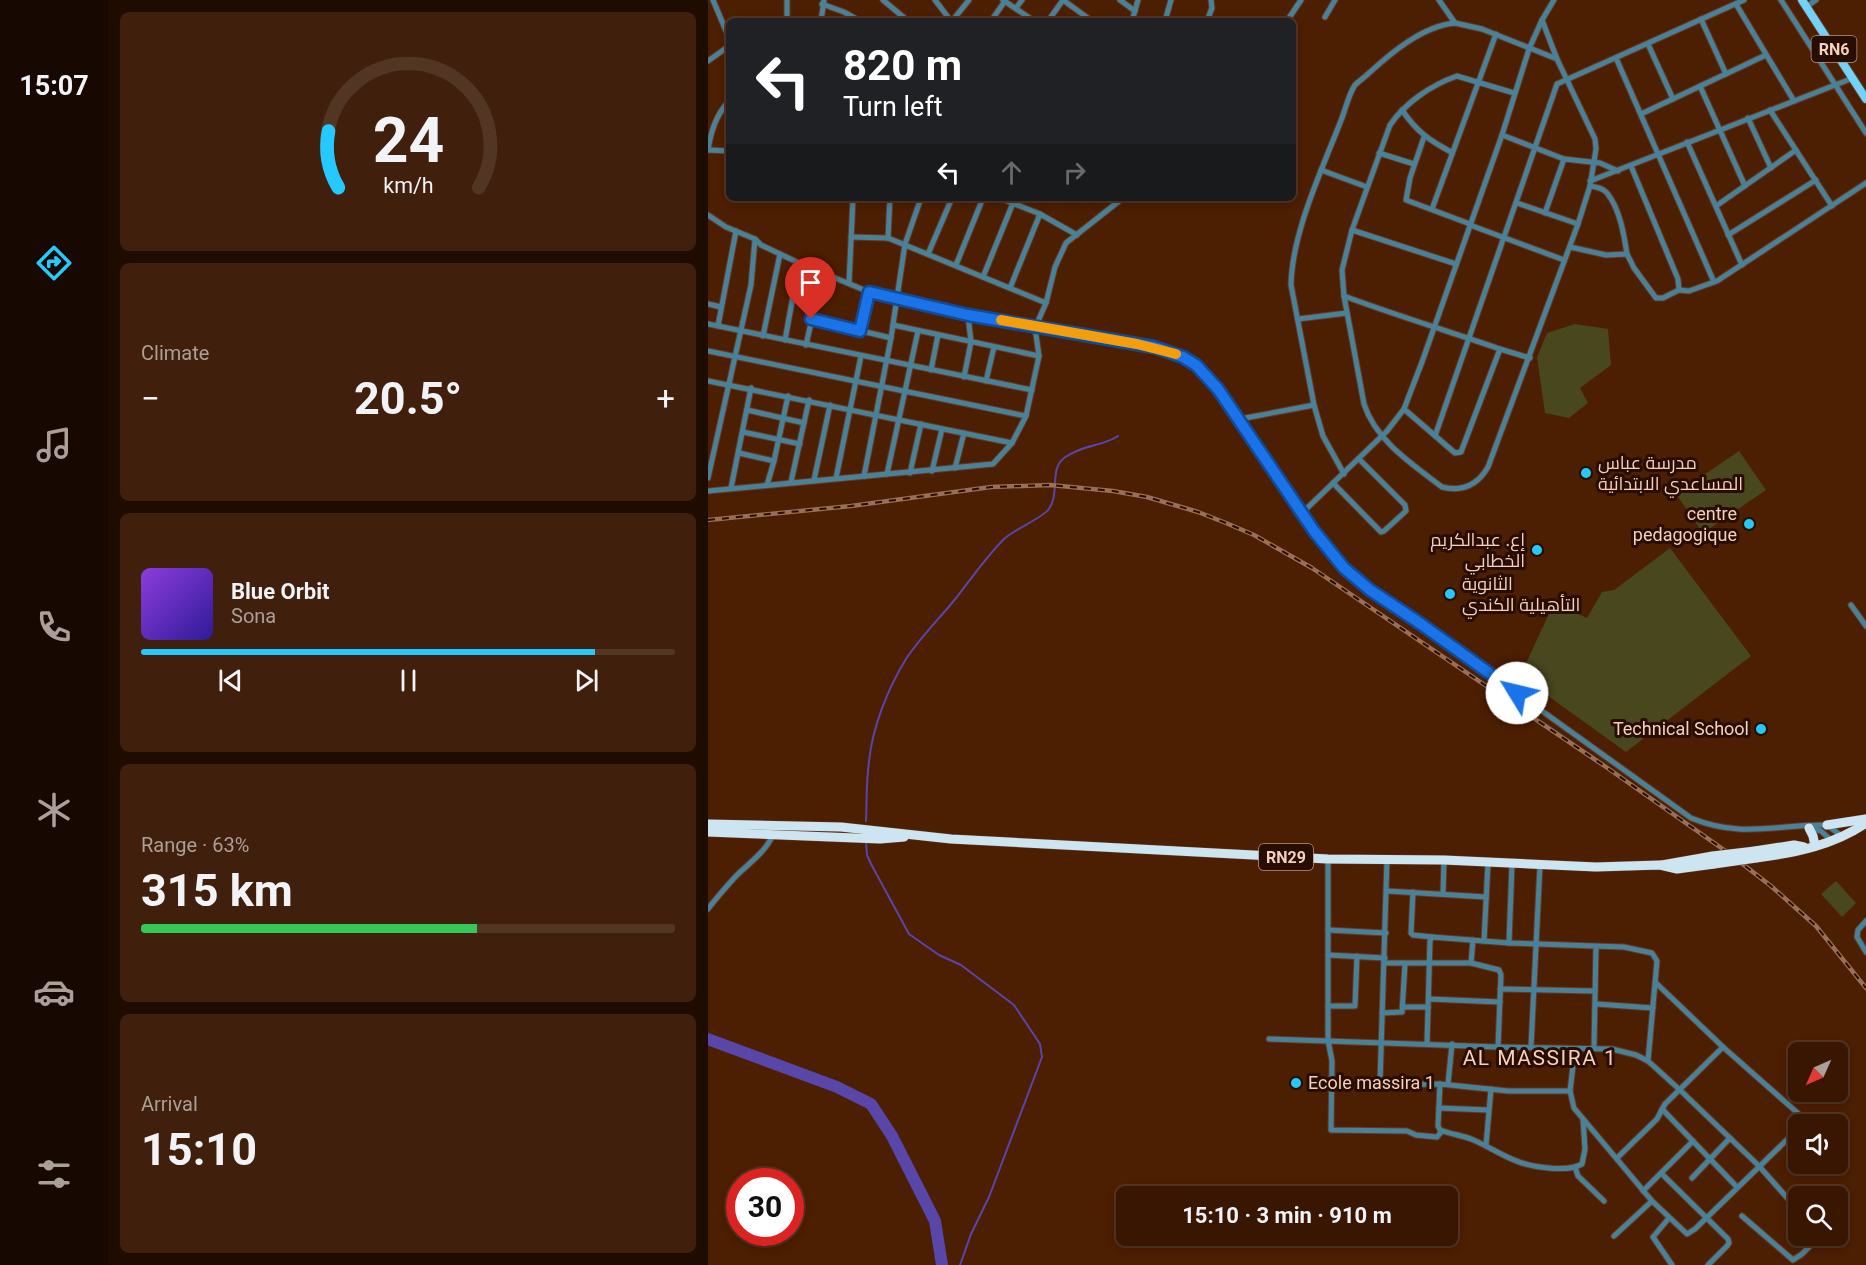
<!DOCTYPE html>
<meta charset="utf-8">
<style>
:root{--surface:#391602;--page:#401f0c;--text:#f1f3f6;--muted:#ab9f99;--line:#533524;--accent:#26c9fe}
body{margin:0;font-family:Roboto,Cairo,sans-serif;background:var(--page);color:var(--text);height:100vh;display:flex;flex-direction:column;font-size:22px;white-space:nowrap}
*{box-sizing:border-box;margin:0}
p{font-size:20px;color:var(--muted)}
.icon{flex:none;width:33px;height:33px;fill:none;stroke:currentColor;stroke-width:2;stroke-linecap:round;stroke-linejoin:round}
.map{position:relative;flex:1;overflow:hidden}
.drawer{display:flex;flex-direction:column;gap:12px;padding:12px;background:#1f0c01;width:600px}
.drawer>*{flex:none}
.hud{position:absolute;left:18px;top:18px;width:570px;height:183px;border-radius:9px;box-shadow:0 3px 9px #0003,0 0 0 2px var(--line);background:#202124;color:#fff;overflow:hidden}
.needle{width:39px;rotate:225deg}
.buttons{position:absolute;left:1080px;top:1042px;display:grid;gap:12px}
.buttons a{display:grid;place-items:center;width:60px;height:60px;border-radius:9px;background:var(--surface);box-shadow:0 3px 9px #0003,0 0 0 2px var(--line);font-size:30px}
.speed{position:absolute;left:18px;top:1168px;display:flex;gap:12px;font-size:30px;font-weight:700;text-align:center}
.speed>*{display:grid;place-content:center;width:78px;height:78px;border-radius:50%;background:var(--surface);box-shadow:0 3px 9px #0003,0 0 0 2px var(--line);line-height:1}
.speed .limit{border:9px solid #d22;background:#fff;color:#111}
.pin{position:absolute;display:grid;place-items:center;width:51px;height:51px;color:#fff;margin:-62px -26px;border-radius:50% 50% 50% 0;rotate:-45deg;box-shadow:0 0 6px #0007}
.pin .icon{rotate:45deg}
.me{position:absolute;width:66px;margin:-33px;rotate:306deg;stroke-linejoin:round;filter:drop-shadow(0 0 4px #0008)}
.turn{display:flex;align-items:center;gap:21px;height:126px;padding:0 18px;font-size:27px}
.turn .icon{width:78px;height:78px;stroke-width:2.5}
.turn b{display:block;font-size:42px;line-height:51px}
.lanes{display:flex;align-items:center;height:57px;padding:0 18px;background:#0003;justify-content:center;gap:30px;direction:ltr}
.lanes .off{opacity:.35}
.big{font-size:45px;font-weight:700;line-height:1.1}
.drawer .card{flex:1;display:flex;flex-direction:column;justify-content:center;gap:9px;min-width:0;padding:0 21px;border-radius:9px;background:var(--page)}
.drawer .dial{align-items:center;gap:0}
.dial svg{height:156px;overflow:visible;fill:none;stroke:var(--line);stroke-width:7;stroke-linecap:round;text-anchor:middle}
.dial text{fill:var(--text);stroke:none}
.song{display:flex;align-items:center;gap:18px}
.cover{width:72px;height:72px;border-radius:9px;background:linear-gradient(135deg,hsl(270 70% 55%),hsl(250 70% 35%))}
.played{height:6px;border-radius:3px;background:linear-gradient(90deg,var(--accent) 85%,var(--line) 85%)}
.keys{display:flex;justify-content:space-around;direction:ltr}
.heat{display:flex;justify-content:space-between;align-items:center;font-size:33px;direction:ltr}
.charge{height:9px;border-radius:4px;background:linear-gradient(90deg,#34c759 63%,var(--line) 0)}
.trip{position:absolute;left:408px;top:1186px;width:342px;height:60px;border-radius:9px;background:var(--surface);box-shadow:0 3px 9px #0003,0 0 0 2px var(--line);font-weight:700;line-height:60px;text-align:center}
main{display:flex;flex:1;min-height:0}
.tab-bar{display:flex;flex-direction:column;width:108px;justify-content:space-around;align-items:center;background:#170901;color:var(--muted)}
.tab-bar .icon{width:42px;height:42px}
.tab-bar .on{color:var(--accent)}
.tab-bar b{font-size:27px;color:var(--text)}
.map>svg:first-child{display:block}
.green{fill:#49471e}
.lines{fill:none;stroke-linecap:round;stroke-linejoin:round}
.stream{stroke:#5846a9;stroke-width:2}
.river{stroke:#5846a9;stroke-width:12}
.street-casing{stroke:#673a20;stroke-width:7}
.primary-casing{stroke:#673a20;stroke-width:10}
.highway-casing{stroke:#673a20;stroke-width:10}
.street{stroke:#498198;stroke-width:5}
.primary{stroke:#74d1f7;stroke-width:8}
.highway{stroke:#cce5f1;stroke-width:9}
.rail-casing{stroke:#996f57;stroke-width:4.5}
.rail{stroke:#270d02;stroke-width:2;stroke-dasharray:7;stroke-linecap:butt}
.highway-bridge-casing{stroke:#673a20;stroke-width:10;stroke-linecap:butt}
.highway-bridge{stroke:#cce5f1;stroke-width:9}
.route-casing{stroke:#114b97;stroke-width:15}
.route{stroke:#1a73e8;stroke-width:10}
.slow{stroke:#f59e0b;stroke-width:10}
.poi-dot{fill:#26c9fe;stroke:#270d02;stroke-width:2}
.labels{text-anchor:middle;stroke-width:6;stroke-linejoin:round;paint-order:stroke}
.shield{fill:#270d02;stroke:#b89685;stroke-width:1.5}
.shield-label{font-size:16px;font-weight:bold;fill:#f6d0bd}
.poi-label{font-size:18px;fill:#f6d0bd;stroke:#270d02;text-anchor:start}
.quarter-label{font-size:21px;letter-spacing:1.5px;fill:#f6d0bd;stroke:#270d02}
</style>
<main>
<nav class="tab-bar">
<b>15:07</b>
<svg class="icon on" aria-label="directions" viewBox="0 0 24 24"><path d="M12 3l9 9-9 9-9-9zM9 14v-3h6M13 9l2 2-2 2"/></svg>
<svg class="icon" aria-label="music" viewBox="0 0 24 24"><path d="M9 18V5l10-2v13"/><circle cx="6" cy="18" r="3"/><circle cx="16" cy="16" r="3"/></svg>
<svg class="icon" aria-label="phone" viewBox="0 0 24 24"><path d="M5 4h4l2 5-3 2q2 4 5 5l2-3 5 2v4C11 20 4 13 5 4z"/></svg>
<svg class="icon" aria-label="climate" viewBox="0 0 24 24"><path d="M12 3v18M4 7l16 10M4 17L20 7"/></svg>
<svg class="icon" aria-label="car" viewBox="0 0 24 24"><path d="M5 17H2v-5l4-1 3-4h7l3 4 3 1v5h-3M9 17h6M6 11h13"/><circle cx="7" cy="17" r="2"/><circle cx="17" cy="17" r="2"/></svg>
<svg class="icon" aria-label="filters" viewBox="0 0 24 24"><path d="M4 7h16M4 17h16"/><circle cx="9" cy="7" r="2"/><circle cx="15" cy="17" r="2"/></svg>
</nav>
<section class="drawer">
<div class="card dial"><svg viewBox="0 0 100 80">
<path d="M14 69A42 42 0 1 1 86 69"/>
<path d="M14 69A42 42 0 0 1 9 40" stroke="#26c9fe"/>
<text x="50" y="56" font-size="32" font-weight="700">24</text>
<text x="50" y="72" font-size="11">km/h</text>
</svg></div>
<div class="card"><p>Climate</p>
<div class="heat"><a>−</a><b class="big">20.5°</b><a>+</a></div>
</div>
<div class="card">
<div class="song"><i class="cover"></i><div><b>Blue Orbit</b><p>Sona</p></div></div>
<div class="played"></div>
<div class="keys"><svg class="icon" aria-label="previous" viewBox="0 0 24 24"><path d="M18 5L8 12l10 7zM5 5v14"/></svg><svg class="icon" aria-label="pause" viewBox="0 0 24 24"><path d="M8 5v14M16 5v14"/></svg><svg class="icon" aria-label="next" viewBox="0 0 24 24"><path d="M6 5l10 7-10 7zM19 5v14"/></svg></div>
</div>
<div class="card"><p>Range · 63%</p><b class="big">315 km</b><div class="charge"></div></div>
<div class="card"><p>Arrival</p><b class="big">15:10</b></div>
</section>
<div class="map">
<svg width="1158" height="1265" viewBox="0 0 1158 1265">
<rect width="100%" height="100%" fill="#4c1e02"/>
<!-- green -->
<g class="green">
<path d="M867 324 900 329 903 365 872 388 880 403 861 418 837 413 829 357 839 333Z"/>
<path d="M1031 451 1058 490 995 533 968 494Z"/>
<path d="M962 548 1043 656 918 752 812 676 846 603 879 618 894 592 906 590Z"/>
<path d="M1128 881 1148 903 1134 917 1113 894Z"/>
</g>
<g class="lines">
<!-- stream -->
<g class="stream">
<path d="M158 821C159 801 158 781 161 762 164 728 180 688 198 659 211 639 229 621 244 603 261 582 277 558 296 539 308 528 333 519 341 509 352 493 341 470 356 458 373 445 396 446 410 436"/>
<path d="M158 842 159 855 163 864 201 934 231 955 253 965 306 1005 332 1044 334 1057 281 1197 263 1234 252 1265"/>
</g>
<!-- river -->
<path class="river" d="M0 1039 129 1087 163 1104 184 1136 227 1221 234 1265"/>
<defs>
<g id="street">
<path d="M5 0 21 38"/>
<path d="M175 0 200 21"/>
<path d="M227 0 243 21"/>
<path d="M295 0 326 21"/>
<path d="M355 0 384 21"/>
<path d="M412 0 427 11"/>
<path d="M731 0 747 23 774 29 849 59"/>
<path d="M1073 0 1158 133"/>
<path d="M114 4 136 12 152 21"/>
<path d="M1028 4 1086 101"/>
<path d="M1098 7 1108 0"/>
<path d="M308 8 314 0"/>
<path d="M617 17 627 0"/>
<path d="M581 18 593 0"/>
<path d="M993 19 1018 74"/>
<path d="M79 21V0"/>
<path d="M113 21 116 0"/>
<path d="M244 21 261 0"/>
<path d="M283 21 297 1"/>
<path d="M340 21 355 0"/>
<path d="M424 21 430 0"/>
<path d="M457 21 463 0"/>
<path d="M499 21 504 8 503 0"/>
<path d="M940 44 965 99"/>
<path d="M908 58 1006 282"/>
<path d="M0 61 21 46"/>
<path d="M992 86 1037 186"/>
<path d="M806 93 749 76C723 85 697 103 682 125L644 230 634 270 636 296 656 404C668 441 704 464 734 487 754 492 769 486 780 467L870 224 882 186 888 149 887 139 849 59 834 20"/>
<path d="M694 110C709 132 721 140 743 152"/>
<path d="M1062 110 1124 206"/>
<path d="M933 114 1058 55"/>
<path d="M1040 118 1063 168"/>
<path d="M794 135 856 159 892 163 910 171"/>
<path d="M716 137 702 178 698 200 762 224"/>
<path d="M979 142 1034 265"/>
<path d="M0 150C3 131 8 115 21 101"/>
<path d="M0 150 21 151"/>
<path d="M671 153 706 164"/>
<path d="M613 170 659 187"/>
<path d="M882 181 1145 78"/>
<path d="M882 186C888 187 895 188 899 193 912 209 916 235 919 254"/>
<path d="M292 198 332 214 369 235"/>
<path d="M809 203 870 224"/>
<path d="M1008 206 1088 150"/>
<path d="M724 209 788 34"/>
<path d="M837 213 856 159"/>
<path d="M0 215 18 227 47 239 53 245 91 263 161 292 260 315 446 347 475 357 488 365 510 389 606 531 626 556 649 580 713 624 983 818C1034 839 1069 824 1119 825L1135 837"/>
<path d="M762 225 856 260"/>
<path d="M644 230 748 264"/>
<path d="M1020 235 1108 180"/>
<path d="M143 237 180 238 338 303"/>
<path d="M180 238 182 198"/>
<path d="M862 247 898 255 919 254 926 268 948 298H955L971 290 970 279 923 166"/>
<path d="M220 254 244 198"/>
<path d="M248 265 275 198"/>
<path d="M275 277 305 203"/>
<path d="M141 283 145 198"/>
<path d="M302 288 332 214"/>
<path d="M971 290 981 291 1009 281 1158 183"/>
<path d="M636 296C687 315 740 331 792 349L753 452 747 453 696 409"/>
<path d="M0 304 13 307"/>
<path d="M103 319 183 338"/>
<path d="M590 319 639 313"/>
<path d="M0 324 324 390"/>
<path d="M185 325 331 356"/>
<path d="M10 326 28 231"/>
<path d="M152 331 161 292"/>
<path d="M55 336 72 254"/>
<path d="M77 340 91 263"/>
<path d="M98 345 114 274"/>
<path d="M792 349 822 358"/>
<path d="M0 351 318 416"/>
<path d="M223 370 230 335"/>
<path d="M256 377 263 342 260 315"/>
<path d="M0 381 304 443"/>
<path d="M278 381 286 347"/>
<path d="M39 410 96 423"/>
<path d="M532 419 606 405"/>
<path d="M35 432 92 444"/>
<path d="M727 436 849 84 1036 0"/>
<path d="M31 453 66 461"/>
<path d="M247 468 256 433"/>
<path d="M224 471 234 429"/>
<path d="M202 473 213 424"/>
<path d="M179 474 210 331"/>
<path d="M636 474 615 436 606 405 583 285C584 233 613 172 632 123 637 112 640 95 647 85 651 81 657 77 661 73 684 52 715 26 747 23"/>
<path d="M156 476 183 338 197 244 213 198"/>
<path d="M0 478 43 285 47 239"/>
<path d="M128 478 153 356"/>
<path d="M106 480 122 405"/>
<path d="M83 482 101 400"/>
<path d="M625 483 673 532 676 531 698 511 697 505 651 459"/>
<path d="M59 485 66 461 80 396"/>
<path d="M23 488 43 388"/>
<path d="M0 491 285 464 304 443 318 416 331 356 327 328 338 303 347 267 358 243 415 198"/>
<path d="M594 513 679 431 696 409 714 362 794 135 821 49 834 20 846 0"/>
<path d="M1143 605 1158 626"/>
<path d="M1103 828 1113 831 1125 842"/>
<path d="M620 859V1040L624 1061 623 1130 699 1131 708 1135 729 1137 734 1131"/>
<path d="M679 859 672 1083 675 1085 732 1084 800 1091H862"/>
<path d="M679 891 778 897"/>
<path d="M705 892 703 933 705 935 724 937"/>
<path d="M735 894 736 860"/>
<path d="M0 909C9 897 18 887 28 876 41 863 59 851 65 834"/>
<path d="M1158 921 1150 930 1149 937 1158 952"/>
<path d="M620 930 678 933"/>
<path d="M776 941 780 863"/>
<path d="M801 943 804 864"/>
<path d="M620 955 677 958"/>
<path d="M677 963H763L791 970 793 975 790 1047"/>
<path d="M763 963 765 940"/>
<path d="M948 983 1015 1047 1092 1115 1097 1121 1095 1125"/>
<path d="M792 989 887 991"/>
<path d="M721 999 792 1002"/>
<path d="M888 1004 945 1008"/>
<path d="M620 1006H647L649 956"/>
<path d="M695 1007H720"/>
<path d="M674 1013 694 1012 697 964"/>
<path d="M561 1039 790 1047 904 1049 928 1055 940 1061 972 1090 1051 1166 1090 1210"/>
<path d="M719 1044 722 941 724 937 801 943 916 947 944 953 949 961 940 1061"/>
<path d="M823 1047 832 865"/>
<path d="M886 1048 888 947"/>
<path d="M867 1049 862 1091 866 1108 944 1201 979 1234 987 1229 1090 1129"/>
<path d="M732 1084 730 1126 732 1130C742 1134 753 1135 763 1139 778 1145 791 1154 806 1160 822 1167 859 1173 874 1164L877 1149 875 1119"/>
<path d="M740 1084 744 1044"/>
<path d="M731 1108 780 1110"/>
<path d="M954 1109 1029 1187"/>
<path d="M778 1145 783 1089"/>
<path d="M909 1158 949 1119 957 1104 1015 1047"/>
<path d="M867 1167 870 1176 896 1201"/>
<path d="M953 1173 1020 1239 1021 1243 1019 1246 1000 1265"/>
<path d="M984 1178 1022 1138"/>
<path d="M935 1191 985 1141"/>
<path d="M1034 1216 1085 1260 1094 1254 1112 1236"/>
<path d="M961 1218 945 1237 964 1265"/>
<path d="M906 1236 944 1201"/>
</g>
<path id="primary" d="M1094 0 1158 99"/>
<g id="highway">
<path d="M0 824 133 827 243 839 620 859 736 860 888 867 952 865 969 869 1006 864"/>
<path d="M1119 825 1158 819"/>
<path d="M1101 828 1105 836 1107 846"/>
<path d="M0 832 172 839 196 837"/>
<path d="M1047 851 1086 845 1096 847"/>
<path d="M1048 858C1087 853 1126 845 1158 823"/>
<path d="M954 865 1005 856"/>
</g>
</defs>
<!-- street casing -->
<use href="#street" class="street-casing"/>
<!-- primary casing -->
<use href="#primary" class="primary-casing"/>
<!-- highway casing -->
<use href="#highway" class="highway-casing"/>
<!-- street -->
<use href="#street" class="street"/>
<!-- primary -->
<use href="#primary" class="primary"/>
<!-- highway -->
<use href="#highway" class="highway"/>
<defs>
<path id="rail" d="M0 520 143 506 283 487 342 485 405 491 439 497 490 512 518 523 546 535 604 568 898 767 1019 852 1063 886 1108 926 1158 988"/>
</defs>
<!-- rail casing -->
<use href="#rail" class="rail-casing"/>
<!-- rail -->
<use href="#rail" class="rail"/>
<defs>
<g id="highway-bridge">
<path d="M1005 856 1047 851"/>
<path d="M1006 864 1048 858"/>
</g>
</defs>
<!-- highway-bridge casing -->
<use href="#highway-bridge" class="highway-bridge-casing"/>
<!-- highway-bridge -->
<use href="#highway-bridge" class="highway-bridge"/>
</g>
<g class="lines">
<defs>
<path id="route" d="M103 319 152 331 161 292 260 315 446 347 475 357 488 365 510 389 606 531 636 568 662 590 713 624 809 693"/>
</defs>
<!-- route casing -->
<use href="#route" class="route-casing"/>
<!-- route -->
<use href="#route" class="route"/>
<!-- slow -->
<path class="slow" d="M293 320 429 344 468 354"/>
</g>
<!-- markers -->
<g class="poi-dot">
<circle cx="878" cy="473" r="6"/>
<circle cx="1041" cy="524" r="6"/>
<circle cx="829" cy="550" r="6"/>
<circle cx="742" cy="594" r="6"/>
<circle cx="1053" cy="729" r="6"/>
<circle cx="588" cy="1083" r="6"/>
</g>
<g class="labels">
<!-- shield labels -->
<g class="shield">
<rect x="1103.5" y="36" width="45" height="26" rx="4.5"/>
<rect x="551" y="844" width="54" height="26" rx="4.5"/>
</g>
<g class="shield-label">
<text x="1126" y="55">RN6</text>
<text x="578" y="863">RN29</text>
</g>
<!-- poi labels -->
<g class="poi-label">
<text x="890" y="469">مدرسة عباس<tspan x="890" dy="21">المساعدي الابتدائية</tspan></text>
<text x="1029" y="520" text-anchor="end">centre<tspan x="1029" dy="21">pedagogique</tspan></text>
<text x="817" y="546" text-anchor="end">إع. عبدالكريم<tspan x="817" dy="21">الخطابي</tspan></text>
<text x="754" y="590">الثانوية<tspan x="754" dy="21">التأهيلية الكندي</tspan></text>
<text x="1041" y="735" text-anchor="end">Technical School</text>
<text x="600" y="1089">Ecole massira 1</text>
</g>
<!-- quarter labels -->
<g class="quarter-label">
<text x="832" y="1065">AL MASSIRA 1</text>
</g>
</g>
</svg>
<div class="buttons">
<a><svg class="needle" viewBox="-14 -14 28 28"><path d="M0-13l5 13h-10z" fill="#e53935"/><path d="M0 13l5-13h-10z" fill="#ab9f99"/></svg></a>
<a><svg class="icon" aria-label="sound" viewBox="0 0 24 24"><path d="M4 9h4l5-4v14l-5-4H4zM17 9q2 3 0 6"/></svg></a>
<a><svg class="icon" aria-label="search" viewBox="0 0 24 24"><circle cx="10" cy="10" r="6"/><path d="M15 15l6 6"/></svg></a>
</div>
<div class="speed"><div class="limit">30</div></div>
<div class="pin" style="left:103px;top:319px;background:#d93025"><svg class="icon" aria-label="arrive" viewBox="0 0 24 24"><path d="M6 21V4h12l-3 4 3 4H6"/></svg></div>
<svg class="me" style="left:809px;top:693px" viewBox="-20 -20 40 40"><circle r="19" fill="#fff"/><path d="M0-13L10 11 0 6-10 11z" fill="#1a73e8"/></svg>
<div class="trip">15:10 · 3 min · 910 m</div>
<div class="hud">
<div class="turn"><svg class="icon" aria-label="left" viewBox="0 0 24 24"><path d="M17 20v-9H6M10 6l-5 5 5 5"/></svg><div><b>820 m</b>Turn left</div></div>
<div class="lanes"><svg class="icon" aria-label="left" viewBox="0 0 24 24"><path d="M17 20v-9H6M10 6l-5 5 5 5"/></svg><svg class="icon off" aria-label="ahead" viewBox="0 0 24 24"><path d="M12 20V5M6 11l6-6 6 6"/></svg><svg class="icon off" aria-label="right" viewBox="0 0 24 24"><path d="M7 20v-9h11M14 6l5 5-5 5"/></svg></div>
</div>
</div>
</main>
